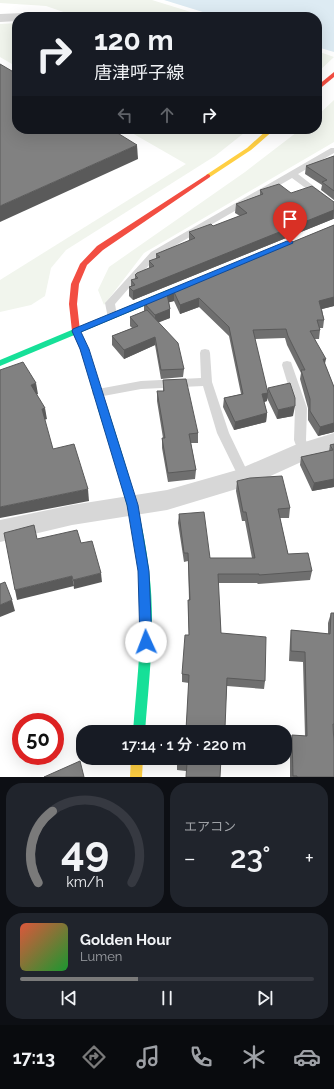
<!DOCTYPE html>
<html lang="ja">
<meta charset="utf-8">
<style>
:root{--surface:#171b24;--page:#20242c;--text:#f1f3f6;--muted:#9ea1a6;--line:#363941;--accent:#7a7a7a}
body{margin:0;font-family:Raleway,"Noto Sans JP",sans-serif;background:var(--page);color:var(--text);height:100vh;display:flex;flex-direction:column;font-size:15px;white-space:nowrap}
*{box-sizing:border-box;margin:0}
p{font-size:13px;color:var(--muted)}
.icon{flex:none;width:22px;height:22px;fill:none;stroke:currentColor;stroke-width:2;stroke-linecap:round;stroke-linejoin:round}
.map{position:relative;height:777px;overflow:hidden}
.side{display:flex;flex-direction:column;gap:6px;padding:6px;background:#0d0f14;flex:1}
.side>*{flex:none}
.guide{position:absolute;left:12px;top:12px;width:310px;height:122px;border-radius:16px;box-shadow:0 4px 16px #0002;background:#171b24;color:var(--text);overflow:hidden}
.speed{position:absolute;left:12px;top:713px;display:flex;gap:8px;font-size:20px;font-weight:700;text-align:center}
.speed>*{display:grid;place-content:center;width:52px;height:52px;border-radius:50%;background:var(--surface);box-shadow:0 4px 16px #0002;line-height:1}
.speed .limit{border:6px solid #d22;background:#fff;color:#111}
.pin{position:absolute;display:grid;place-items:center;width:34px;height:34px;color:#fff;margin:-41px -17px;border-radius:50% 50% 50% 0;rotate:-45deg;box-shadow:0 0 4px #0007}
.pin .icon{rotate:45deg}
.me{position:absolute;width:44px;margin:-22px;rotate:358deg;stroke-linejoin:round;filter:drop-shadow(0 0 3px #0008)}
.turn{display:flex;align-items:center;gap:14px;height:84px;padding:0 16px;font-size:18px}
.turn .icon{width:52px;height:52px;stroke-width:2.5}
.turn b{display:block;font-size:28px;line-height:34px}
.lanes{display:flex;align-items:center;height:38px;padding:0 16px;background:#0003;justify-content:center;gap:20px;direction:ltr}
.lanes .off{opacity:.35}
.big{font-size:30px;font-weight:600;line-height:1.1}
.side .tile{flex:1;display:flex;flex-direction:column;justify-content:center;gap:6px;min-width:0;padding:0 14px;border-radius:16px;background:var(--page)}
.side .dial{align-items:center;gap:0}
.dial svg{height:104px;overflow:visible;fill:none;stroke:var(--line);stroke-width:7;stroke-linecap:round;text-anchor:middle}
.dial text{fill:var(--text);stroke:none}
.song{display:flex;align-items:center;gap:12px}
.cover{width:48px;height:48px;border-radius:6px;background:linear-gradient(135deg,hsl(10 70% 55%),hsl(130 70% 35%))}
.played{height:4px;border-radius:2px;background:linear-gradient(90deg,var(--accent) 40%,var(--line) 40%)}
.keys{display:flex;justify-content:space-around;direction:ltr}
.heat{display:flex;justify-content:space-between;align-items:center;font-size:22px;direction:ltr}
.side .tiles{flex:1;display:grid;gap:6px;grid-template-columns:1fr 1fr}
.tile:last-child{grid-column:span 2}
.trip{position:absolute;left:76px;top:725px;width:216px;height:40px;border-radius:16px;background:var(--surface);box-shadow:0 4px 16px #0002;font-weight:600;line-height:40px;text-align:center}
.tabs{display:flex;height:64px;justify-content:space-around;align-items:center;background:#090b0e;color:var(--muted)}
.tabs .icon{width:28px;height:28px}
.tabs .active{color:var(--accent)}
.tabs b{font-size:18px;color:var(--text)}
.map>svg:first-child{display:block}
.green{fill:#f1f5ed}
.water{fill:#ddebf3}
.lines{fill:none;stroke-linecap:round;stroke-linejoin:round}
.lane{fill:#d7d7d7;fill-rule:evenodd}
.street{fill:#d7d7d7;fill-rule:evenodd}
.fast{fill:#16e098;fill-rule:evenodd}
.slow{fill:#ffcf43;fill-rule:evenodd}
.jam{fill:#f24e42;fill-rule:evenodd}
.wall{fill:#6f6f6f}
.shaded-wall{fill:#5a5a5a}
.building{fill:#818181;stroke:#5a5a5a}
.route{fill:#1a73e8;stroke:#114b97}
</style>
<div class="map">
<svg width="334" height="777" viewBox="0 0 334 777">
<rect width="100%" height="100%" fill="#fff"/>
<!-- green -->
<g class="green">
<path d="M0 0H152L207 17H78L46 6 0 3Z"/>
<path d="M17 23V67L0 57V24Z"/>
<path d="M317 51 334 57 317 73Z"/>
<path d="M334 100V142L144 253 104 305 98 290 109 267 245 172 301 129H317V116Z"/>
<path d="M125 129H249L215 156 66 250 51 268 45 296 31 305 0 312V280L186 164Z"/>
</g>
<!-- water -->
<path class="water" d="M164 0H334V52L317 47V17H219Z"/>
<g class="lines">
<!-- lane -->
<g class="lane">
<path d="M331 148H334V153L298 174 334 202V209L292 178 157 256 115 304 117 316 116 318H108L105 303 151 252Z"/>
<path d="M205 349 209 350 210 353 212 382 229 433 250 477 248 480 244 482 240 480 217 433 203 386 141 389 98 397 94 396 92 393 94 390 98 389 141 381 201 378 200 353 201 350Z"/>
<path d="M287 361 291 362 292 365 307 408 306 440 309 451 307 454 303 455 299 454 294 440 295 408 282 365 283 362Z"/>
</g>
<!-- street -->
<g class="street">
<path d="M23 13 27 14 29 17H17V21L0 22V14Z"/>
<path d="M334 433V451L310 458 253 484 167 510 72 525 0 542V520L72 505 167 490 237 470 295 445Z"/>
</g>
<!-- fast -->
<g class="fast">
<path d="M172 288 176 291 175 293 0 366V360Z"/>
<path d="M102 403 107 406C124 460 143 514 149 571 156 624 149 679 145 732H133C137 679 144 625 139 571 133 514 114 460 97 406Z"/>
</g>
<!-- slow -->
<g class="slow">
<path d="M268 129H275L251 150 210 177H206V175L247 148Z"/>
<path d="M131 758H143L142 777H130Z"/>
</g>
<!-- jam -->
<g class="jam">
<path d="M334 72V77L317 91V86Z"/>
<path d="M208 174 210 175V177L103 250 87 265 79 284 77 304 80 331 88 349 107 406 102 409 99 408 80 349 72 331 69 304 71 284 80 264 97 246Z"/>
</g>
</g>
<!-- wall -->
<g class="wall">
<path d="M334 156V200L321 190 322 185 305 174 306 166Z"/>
<path d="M260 190 291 193 334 202V219H333L133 300 129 296V287L131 286V280L135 279V275L149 268V261L156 259V254L189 241V232L213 226 240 216 235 213 236 204 260 195Z"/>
<path d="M334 225V306L322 309 324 320 323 328H319L320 330 319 339H315L334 387V432L318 436 308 420V408L300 379 301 373 287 345 285 338 255 339 267 391 268 388 293 416 277 419 267 398V401L264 402 267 413 266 422 234 430 223 407 224 398 241 394 229 336 199 307 180 314 174 301 169 302 170 309V318L158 322 184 369 183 377 161 379 155 345 124 359 112 345V336L132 328 130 326V317L144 311V303Z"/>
<path d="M163 380 198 433V443H191L196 470 195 479 168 482 162 448V438H163L157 401V391H163Z"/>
<path d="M334 444V487L312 491 300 465 301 457 329 451 330 445Z"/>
<path d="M237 481 290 508 289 518H280L288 554 312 571 310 580 258 584 257 583H218L221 633 265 681 264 689 227 686 224 732H179L186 730 189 683 182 682V674L189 635 188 609V600H189L188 561 184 562 178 523 179 514 210 558H252L245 521H242L236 491Z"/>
<path d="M331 613H334V734H333L334 777H290V744L292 735 305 736 303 662 289 661 290 640 291 630 328 634V623Z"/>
<path d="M177 758H221L186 771 177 770Z"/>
</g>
<!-- shaded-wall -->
<g class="shaded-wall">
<path d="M137 145 138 159 0 222V206Z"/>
<path d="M334 210 333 219 133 300V291Z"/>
<path d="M174 292V301L167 303V294Z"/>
<path d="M334 297V306L318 310 319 301Z"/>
<path d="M199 298V307L180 314V305Z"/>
<path d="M170 309V318L155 324V315Z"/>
<path d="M155 337V345L124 359V350Z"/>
<path d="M323 359H326L324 368Z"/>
<path d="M36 383 38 394 33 396 31 385Z"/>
<path d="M268 393 267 401 261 403 262 394Z"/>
<path d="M295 406 293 416 277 419 278 410Z"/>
<path d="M45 408 47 419 44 420 42 409Z"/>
<path d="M267 413 266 422 234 430 235 422Z"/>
<path d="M334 423V432L318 436 320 427Z"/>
<path d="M334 479V487L312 491 314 483Z"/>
<path d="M88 489 89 501 0 518V507Z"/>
<path d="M101 573 102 582 74 589 73 580Z"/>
<path d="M72 576 74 586 17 600 15 590Z"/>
<path d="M12 600 15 611 0 617V605Z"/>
</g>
<!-- building -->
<g class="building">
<path d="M0 64 17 74V129H111L137 145 0 206Z"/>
<path d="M334 156V191L322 182 327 180 306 166Z"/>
<path d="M279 184 291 193 312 186 334 202V210L133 291 129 287 135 285 131 280 138 278 135 275 137 273 154 266 149 261 160 257 156 254 195 238 189 232 211 224 213 226 247 213 236 204 263 194 260 190Z"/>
<path d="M334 225V297L319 301 324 320H317L320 330 310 331 326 359H323L334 387V423L320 427 310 411V399L301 370H305L288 336 286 329 253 330 268 393 262 394 267 413 235 422 224 398 243 394 229 327 199 298 180 305 174 292 167 294 170 309 155 315 144 303Z"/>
<path d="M147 310 178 343 184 369 161 370 155 337 124 350 112 336 138 326 130 317Z"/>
<path d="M23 362 36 383 31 385 45 408 42 409 53 449 74 444 88 489 0 507V370Z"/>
<path d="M186 379 198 433 189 434 196 470 168 473 162 438H165L157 391H164L163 380Z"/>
<path d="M290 383 295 398V406L278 410 268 388Z"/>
<path d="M334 444V479L314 483 301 457 333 450 330 445Z"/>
<path d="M282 476 290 508 278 509 288 554 308 553 312 571 259 575V574H218L221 633 266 637 265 681 227 678 225 728H222V732H179V729L186 730 189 675 182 674 185 635H189L188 600H190L188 553H184L179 514 204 512 210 558H255L246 512H243L237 481 250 478Z"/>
<path d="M34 525 37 539 77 530 81 543 92 541 101 573 73 580 72 576 15 590 4 533Z"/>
<path d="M5 582 12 600 0 605V584Z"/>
<path d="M331 613H334V724H333L334 745V777H297V776H293L292 735 307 736 305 652 291 651V630L330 634Z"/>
<path d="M177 758H221L220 777H186L187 763 177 762Z"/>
<path d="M80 761 84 777H44Z"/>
</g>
<!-- route -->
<path class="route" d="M287 241H292L293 243 81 332 89 349 138 505 149 571 152 642 150 646 146 647 142 646 140 642 138 571 127 505 80 349 72 331 73 329Z"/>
</svg>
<div class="speed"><div class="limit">50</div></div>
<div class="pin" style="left:290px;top:243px;background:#d93025"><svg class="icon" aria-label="arrive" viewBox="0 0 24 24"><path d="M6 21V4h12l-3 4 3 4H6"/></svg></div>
<svg class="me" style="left:146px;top:642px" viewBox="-20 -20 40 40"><circle r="19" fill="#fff"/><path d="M0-13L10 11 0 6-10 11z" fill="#1a73e8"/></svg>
<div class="trip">17:14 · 1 分 · 220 m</div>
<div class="guide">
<div class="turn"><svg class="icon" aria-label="right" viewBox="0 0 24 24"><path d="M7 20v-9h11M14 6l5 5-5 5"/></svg><div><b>120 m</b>唐津呼子線</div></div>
<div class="lanes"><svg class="icon off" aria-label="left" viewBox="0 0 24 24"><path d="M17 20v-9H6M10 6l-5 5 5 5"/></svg><svg class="icon off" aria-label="ahead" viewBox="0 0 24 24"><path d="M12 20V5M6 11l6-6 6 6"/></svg><svg class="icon" aria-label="right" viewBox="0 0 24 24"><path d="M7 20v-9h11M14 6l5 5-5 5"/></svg></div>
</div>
</div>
<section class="side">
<div class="tiles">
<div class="tile dial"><svg viewBox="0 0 100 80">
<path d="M14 69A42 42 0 1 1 86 69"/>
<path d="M14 69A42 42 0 0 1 25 14" stroke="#7a7a7a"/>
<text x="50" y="56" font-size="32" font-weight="700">49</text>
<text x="50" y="72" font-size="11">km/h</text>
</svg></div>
<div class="tile"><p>エアコン</p>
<div class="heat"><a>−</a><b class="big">23°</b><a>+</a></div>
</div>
<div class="tile">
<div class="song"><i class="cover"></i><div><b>Golden Hour</b><p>Lumen</p></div></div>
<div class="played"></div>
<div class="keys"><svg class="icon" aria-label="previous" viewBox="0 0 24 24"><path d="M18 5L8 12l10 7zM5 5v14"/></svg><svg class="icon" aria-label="pause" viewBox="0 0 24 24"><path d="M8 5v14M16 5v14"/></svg><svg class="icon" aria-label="next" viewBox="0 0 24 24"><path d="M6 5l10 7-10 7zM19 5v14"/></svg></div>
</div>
</div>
</section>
<nav class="tabs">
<b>17:13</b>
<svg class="icon active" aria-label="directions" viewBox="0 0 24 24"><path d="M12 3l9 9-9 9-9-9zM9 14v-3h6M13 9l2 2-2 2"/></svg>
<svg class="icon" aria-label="music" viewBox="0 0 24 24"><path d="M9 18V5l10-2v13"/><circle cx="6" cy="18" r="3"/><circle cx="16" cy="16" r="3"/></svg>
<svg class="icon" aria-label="phone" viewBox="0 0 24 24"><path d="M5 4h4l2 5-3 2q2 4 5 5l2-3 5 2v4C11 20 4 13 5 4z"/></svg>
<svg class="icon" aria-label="climate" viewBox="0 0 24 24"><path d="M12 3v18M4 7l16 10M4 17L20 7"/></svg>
<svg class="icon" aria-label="car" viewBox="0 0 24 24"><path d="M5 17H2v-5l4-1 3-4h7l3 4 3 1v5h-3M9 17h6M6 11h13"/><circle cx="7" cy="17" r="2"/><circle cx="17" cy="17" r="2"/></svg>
</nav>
